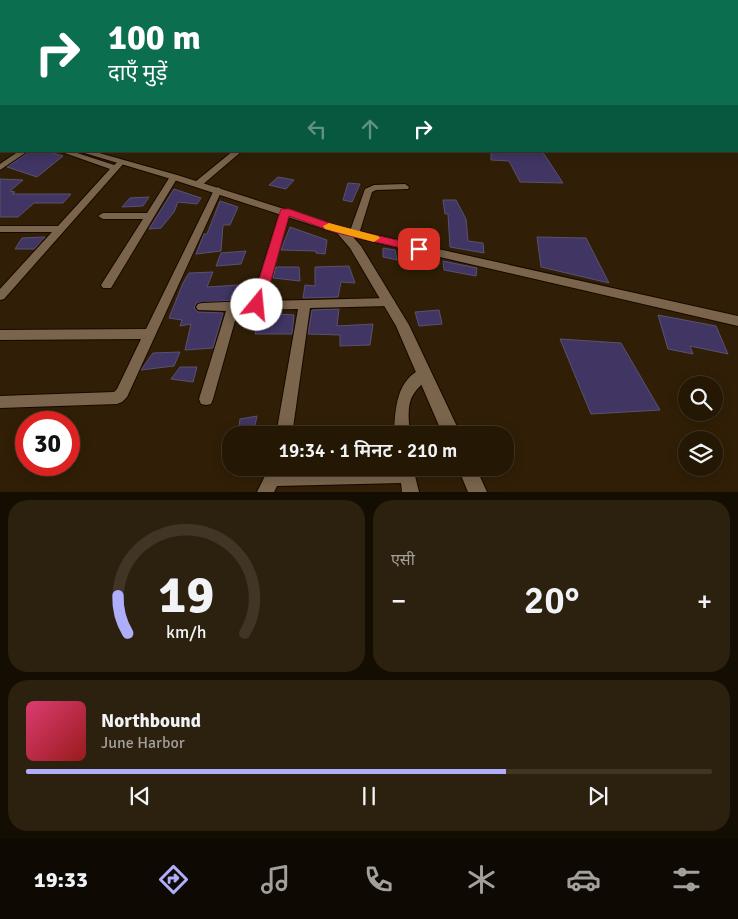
<!DOCTYPE html>
<html lang="hi">
<meta charset="utf-8">
<style>
:root{--surface:#241704;--page:#2c200e;--text:#f1f3f6;--muted:#a39f9a;--line:#413626;--accent:#aeaefa}
body{margin:0;font-family:Signika,"Noto Sans Devanagari",sans-serif;background:var(--page);color:var(--text);height:100vh;display:flex;flex-direction:column;font-size:19px;white-space:nowrap}
*{box-sizing:border-box;margin:0}
p{font-size:16px;color:var(--muted)}
.icon{flex:none;width:28px;height:28px;fill:none;stroke:currentColor;stroke-width:2;stroke-linecap:round;stroke-linejoin:round}
.map{position:relative;height:492px;overflow:hidden}
.side{display:flex;flex-direction:column;gap:8px;padding:8px;background:#140d02;flex:1}
.side>*{flex:none}
.banner{position:absolute;left:0px;top:0px;width:739px;height:152px;box-shadow:0 2px 12px #0003,0 0 0 1px var(--line);background:#0b6e4f;color:#fff;overflow:hidden}
.buttons{position:absolute;left:678px;top:376px;display:grid;gap:10px}
.buttons a{display:grid;place-items:center;width:45px;height:45px;border-radius:50%;background:var(--surface);box-shadow:0 2px 12px #0003,0 0 0 1px var(--line);font-size:25px}
.speed{position:absolute;left:15px;top:411px;display:flex;gap:10px;font-size:25px;font-weight:700;text-align:center}
.speed>*{display:grid;place-content:center;width:65px;height:65px;border-radius:50%;background:var(--surface);box-shadow:0 2px 12px #0003,0 0 0 1px var(--line);line-height:1}
.speed .limit{border:8px solid #d22;background:#fff;color:#111}
.pin{position:absolute;display:grid;place-items:center;width:42px;height:42px;color:#fff;margin:-21px;border-radius:10px;box-shadow:0 2px 8px #0006}
.me{position:absolute;width:55px;margin:-28px;rotate:17deg;stroke-linejoin:round;filter:drop-shadow(0 0 4px #0008)}
.turn{display:flex;align-items:center;gap:18px;height:105px;padding:0 25px;font-size:22px}
.turn .icon{width:65px;height:65px;stroke-width:2.5}
.turn b{display:block;font-size:35px;line-height:42px}
.lanes{display:flex;align-items:center;height:48px;padding:0 25px;background:#0003;justify-content:center;gap:25px;direction:ltr}
.lanes .off{opacity:.35}
.big{font-size:38px;font-weight:600;line-height:1.1}
.side .card{flex:1;display:flex;flex-direction:column;justify-content:center;gap:8px;min-width:0;padding:0 18px;border-radius:20px;background:var(--page)}
.side .dial{align-items:center;gap:0}
.dial svg{height:130px;overflow:visible;fill:none;stroke:var(--line);stroke-width:7;stroke-linecap:round;text-anchor:middle}
.dial text{fill:var(--text);stroke:none}
.song{display:flex;align-items:center;gap:15px}
.cover{width:60px;height:60px;border-radius:8px;background:linear-gradient(135deg,hsl(340 70% 55%),hsl(0 70% 35%))}
.played{height:5px;border-radius:2px;background:linear-gradient(90deg,var(--accent) 70%,var(--line) 70%)}
.keys{display:flex;justify-content:space-around;direction:ltr}
.heat{display:flex;justify-content:space-between;align-items:center;font-size:28px;direction:ltr}
.side .tiles{flex:1;display:grid;gap:8px;grid-template-columns:1fr 1fr}
.card:last-child{grid-column:span 2}
.trip{position:absolute;left:222px;top:426px;width:292px;height:50px;border-radius:20px;background:var(--surface);box-shadow:0 2px 12px #0003,0 0 0 1px var(--line);font-weight:600;line-height:50px;text-align:center}
.dock{display:flex;height:80px;justify-content:space-around;align-items:center;background:#0e0902;color:var(--muted)}
.dock .icon{width:35px;height:35px}
.dock .on{color:var(--accent)}
.dock b{font-size:22px;color:var(--text)}
.map>svg:first-child{display:block}
.building{fill:#413564;stroke:#58526f}
.lines{fill:none;stroke-linecap:round;stroke-linejoin:round}
.minor-casing{stroke:#180800;stroke-width:2}
.tertiary-casing{stroke:#180800;stroke-width:2}
.primary-casing{stroke:#180800;stroke-width:17}
.minor{fill:#7a644b;fill-rule:evenodd}
.tertiary{fill:#7a644b;fill-rule:evenodd}
.primary{stroke:#996582;stroke-width:15}
.route{fill:#e11d48;stroke:#92132f}
.slow{fill:#f59e0b}
</style>
<div class="map">
<svg width="738" height="492" viewBox="0 0 738 492">
<rect width="100%" height="100%" fill="#301f06"/>
<!-- building -->
<g class="building">
<path d="M30 151H45L63 156 37 177 7 167Z"/>
<path d="M491 151H542L563 183 520 182 509 161 491 160Z"/>
<path d="M278 177 294 180 286 189 269 185Z"/>
<path d="M0 179 23 180 10 191 15 192 12 194H71L63 203H34L18 217H0Z"/>
<path d="M348 183 360 184 352 202 343 200Z"/>
<path d="M174 189 201 198 197 204 178 202 174 212 161 228 149 229Z"/>
<path d="M149 197 143 206 122 207 130 198Z"/>
<path d="M443 200H456L466 219 468 241 483 243 484 253 450 247 448 214H445Z"/>
<path d="M220 201 238 207 230 225H223L221 251 196 254 204 234H207Z"/>
<path d="M290 227 327 240 325 254 316 253V251L281 250Z"/>
<path d="M45 237 34 249H15L22 238Z"/>
<path d="M537 237 586 238 609 283 541 267Z"/>
<path d="M383 248 395 250 397 260 383 257Z"/>
<path d="M246 251 241 264 216 266 221 253Z"/>
<path d="M443 261 477 268 476 276 444 270Z"/>
<path d="M349 266 355 283 341 282 338 297 303 298 305 285 315 286V267Z"/>
<path d="M276 267H299L300 281 273 278Z"/>
<path d="M213 272 207 287 255 284 251 299 196 303 194 308 198 312 223 313 213 348 185 350 191 324 180 326 182 320 169 318 183 283 189 273Z"/>
<path d="M339 309 337 326 373 324 370 345 340 346V335L308 334 312 310Z"/>
<path d="M439 310 442 324 419 326 415 312Z"/>
<path d="M259 313 294 315 292 334H255Z"/>
<path d="M658 315 716 326 728 354 690 346 693 354 668 349Z"/>
<path d="M560 339 621 343 660 410 591 414Z"/>
<path d="M180 352 174 366 141 370 153 353Z"/>
<path d="M180 367H197L193 382 171 379Z"/>
<path d="M257 416 253 435H238L240 419Z"/>
</g>
<g class="lines">
<defs>
<g id="minor">
<rect x="0" y="91" width="1" height="4"/>
<rect x="0" y="112" width="1" height="4"/>
<path d="M19 151H28L0 170V164Z"/>
<path d="M59 151H71L114 165 121 160 125 162 4 299 0 300V289L52 232H0V226H58L110 169Z"/>
<path d="M233 151H242L201 186H195V182Z"/>
<path d="M171 175H177L178 177 111 288H103L101 285 143 219H103L98 216 103 213H147Z"/>
<path d="M405 184 409 187 408 189 376 190 372 192 359 234 357 236H351L349 234 365 189 374 185Z"/>
<path d="M218 187 222 190 127 397 122 402 117 404 0 408V396L114 392 117 389 141 339 0 340V330L146 329 214 190Z"/>
<path d="M285 209 290 212 264 301 389 298 393 299 395 302 393 305 389 306 310 308 292 435H276L298 309 238 310 213 399 211 404 206 405 201 404 199 399 226 311 198 310 196 307 198 304 202 303 252 301 280 212Z"/>
<path d="M424 368 429 370 431 374C427 381 420 385 415 392 406 403 409 421 410 435H394C395 410 396 378 424 368Z"/>
<path d="M269 468H285L284 470 413 468 419 492H402L401 483 277 486 274 492H257Z"/>
</g>
<g id="tertiary">
<rect x="0" y="127" width="1" height="4"/>
<path d="M78 151H92L177 175 344 228 738 316V326L353 237 361 246 409 325 461 435H443L396 326 350 248 337 233 171 179Z"/>
<path d="M458 468H476L487 492H468Z"/>
</g>
<path id="primary" d="M0 144 1 143"/>
</defs>
<!-- minor casing -->
<use href="#minor" class="minor-casing"/>
<!-- tertiary casing -->
<use href="#tertiary" class="tertiary-casing"/>
<!-- primary casing -->
<use href="#primary" class="primary-casing"/>
<!-- minor -->
<use href="#minor" class="minor"/>
<!-- tertiary -->
<use href="#tertiary" class="tertiary"/>
<!-- primary -->
<use href="#primary" class="primary"/>
</g>
<!-- sky -->
<linearGradient id="sky" x2="0" y2="1"><stop stop-color="#1a1103"/><stop offset="0.57" stop-color="#48423b"/><stop offset="1" stop-color="#48423b" stop-opacity="0"/></linearGradient>
<rect width="738" height="159" fill="url(#sky)"/>
<!-- route -->
<path class="route" d="M281 209H289L344 228 423 246 425 249 419 252 337 233 289 216 264 305 262 308H253L251 305Z"/>
<!-- slow -->
<path class="slow" d="M329 223 378 236 380 238 374 242 325 229 323 226Z"/>
</svg>
<div class="buttons">
<a><svg class="icon" aria-label="search" viewBox="0 0 24 24"><circle cx="10" cy="10" r="6"/><path d="M15 15l6 6"/></svg></a>
<a><svg class="icon" aria-label="layers" viewBox="0 0 24 24"><path d="M12 4l9 5-9 5-9-5zM3 14l9 5 9-5"/></svg></a>
</div>
<div class="speed"><div class="limit">30</div></div>
<div class="pin" style="left:419px;top:249px;background:#d93025"><svg class="icon" aria-label="arrive" viewBox="0 0 24 24"><path d="M6 21V4h12l-3 4 3 4H6"/></svg></div>
<svg class="me" style="left:257px;top:305px" viewBox="-20 -20 40 40"><circle r="19" fill="#fff"/><path d="M0-13L10 11 0 6-10 11z" fill="#e11d48"/></svg>
<div class="trip">19:34 · 1 मिनट · 210 m</div>
<div class="banner">
<div class="turn"><svg class="icon" aria-label="right" viewBox="0 0 24 24"><path d="M7 20v-9h11M14 6l5 5-5 5"/></svg><div><b>100 m</b>दाएँ मुड़ें</div></div>
<div class="lanes"><svg class="icon off" aria-label="left" viewBox="0 0 24 24"><path d="M17 20v-9H6M10 6l-5 5 5 5"/></svg><svg class="icon off" aria-label="ahead" viewBox="0 0 24 24"><path d="M12 20V5M6 11l6-6 6 6"/></svg><svg class="icon" aria-label="right" viewBox="0 0 24 24"><path d="M7 20v-9h11M14 6l5 5-5 5"/></svg></div>
</div>
</div>
<section class="side">
<div class="tiles">
<div class="card dial"><svg viewBox="0 0 100 80">
<path d="M14 69A42 42 0 1 1 86 69"/>
<path d="M14 69A42 42 0 0 1 8 46" stroke="#aeaefa"/>
<text x="50" y="56" font-size="32" font-weight="700">19</text>
<text x="50" y="72" font-size="11">km/h</text>
</svg></div>
<div class="card"><p>एसी</p>
<div class="heat"><a>−</a><b class="big">20°</b><a>+</a></div>
</div>
<div class="card">
<div class="song"><i class="cover"></i><div><b>Northbound</b><p>June Harbor</p></div></div>
<div class="played"></div>
<div class="keys"><svg class="icon" aria-label="previous" viewBox="0 0 24 24"><path d="M18 5L8 12l10 7zM5 5v14"/></svg><svg class="icon" aria-label="pause" viewBox="0 0 24 24"><path d="M8 5v14M16 5v14"/></svg><svg class="icon" aria-label="next" viewBox="0 0 24 24"><path d="M6 5l10 7-10 7zM19 5v14"/></svg></div>
</div>
</div>
</section>
<nav class="dock">
<b>19:33</b>
<svg class="icon on" aria-label="directions" viewBox="0 0 24 24"><path d="M12 3l9 9-9 9-9-9zM9 14v-3h6M13 9l2 2-2 2"/></svg>
<svg class="icon" aria-label="music" viewBox="0 0 24 24"><path d="M9 18V5l10-2v13"/><circle cx="6" cy="18" r="3"/><circle cx="16" cy="16" r="3"/></svg>
<svg class="icon" aria-label="phone" viewBox="0 0 24 24"><path d="M5 4h4l2 5-3 2q2 4 5 5l2-3 5 2v4C11 20 4 13 5 4z"/></svg>
<svg class="icon" aria-label="climate" viewBox="0 0 24 24"><path d="M12 3v18M4 7l16 10M4 17L20 7"/></svg>
<svg class="icon" aria-label="car" viewBox="0 0 24 24"><path d="M5 17H2v-5l4-1 3-4h7l3 4 3 1v5h-3M9 17h6M6 11h13"/><circle cx="7" cy="17" r="2"/><circle cx="17" cy="17" r="2"/></svg>
<svg class="icon" aria-label="filters" viewBox="0 0 24 24"><path d="M4 7h16M4 17h16"/><circle cx="9" cy="7" r="2"/><circle cx="15" cy="17" r="2"/></svg>
</nav>
